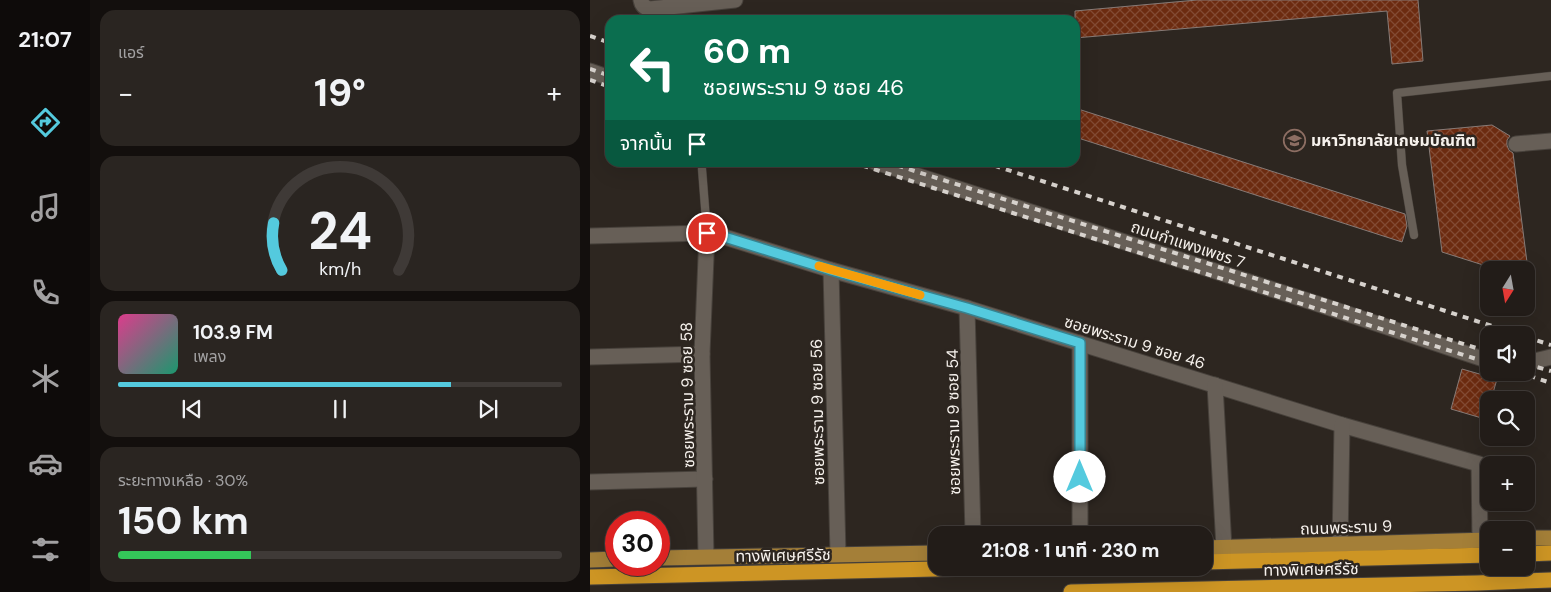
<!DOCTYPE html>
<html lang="th">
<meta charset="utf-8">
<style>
:root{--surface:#221c18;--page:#2a2521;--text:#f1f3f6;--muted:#a2a1a2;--line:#3f3a37;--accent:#54cade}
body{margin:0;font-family:"DM Sans","Noto Sans Thai",sans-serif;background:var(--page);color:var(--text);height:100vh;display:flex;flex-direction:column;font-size:19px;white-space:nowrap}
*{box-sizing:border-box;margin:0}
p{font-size:16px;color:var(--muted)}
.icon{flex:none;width:28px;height:28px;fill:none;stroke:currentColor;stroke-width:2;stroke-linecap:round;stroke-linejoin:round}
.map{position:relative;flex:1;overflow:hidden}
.drawer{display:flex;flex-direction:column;gap:10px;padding:10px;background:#130f0d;width:500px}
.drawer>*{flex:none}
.banner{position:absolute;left:15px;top:15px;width:475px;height:152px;border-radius:15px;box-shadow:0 5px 20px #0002,0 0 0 1px var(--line);background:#0b6e4f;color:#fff;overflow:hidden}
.needle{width:32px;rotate:191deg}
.buttons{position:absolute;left:890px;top:261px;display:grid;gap:10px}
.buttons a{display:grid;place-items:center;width:55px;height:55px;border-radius:10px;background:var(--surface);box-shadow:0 5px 20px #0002,0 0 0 1px var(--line);font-size:25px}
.speed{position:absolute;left:15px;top:511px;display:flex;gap:10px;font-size:25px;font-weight:700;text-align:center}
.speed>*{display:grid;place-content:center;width:65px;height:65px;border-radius:50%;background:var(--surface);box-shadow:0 5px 20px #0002,0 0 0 1px var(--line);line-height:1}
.speed .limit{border:8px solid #d22;background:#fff;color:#111}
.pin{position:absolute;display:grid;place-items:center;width:42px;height:42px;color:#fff;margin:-21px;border:2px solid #fff;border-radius:50%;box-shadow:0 1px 5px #0007}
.me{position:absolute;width:55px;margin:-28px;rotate:0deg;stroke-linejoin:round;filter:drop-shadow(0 0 4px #0008)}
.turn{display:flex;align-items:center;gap:18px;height:105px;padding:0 15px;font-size:22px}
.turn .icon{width:65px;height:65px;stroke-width:2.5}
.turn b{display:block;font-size:35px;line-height:42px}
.then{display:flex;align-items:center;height:48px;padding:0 15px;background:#0003;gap:10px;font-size:19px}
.big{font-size:38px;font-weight:700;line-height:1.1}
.drawer .tile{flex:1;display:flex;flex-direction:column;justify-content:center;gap:8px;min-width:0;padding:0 18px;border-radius:15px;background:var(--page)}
.drawer .dial{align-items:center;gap:0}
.dial svg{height:130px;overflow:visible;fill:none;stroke:var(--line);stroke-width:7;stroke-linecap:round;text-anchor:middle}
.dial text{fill:var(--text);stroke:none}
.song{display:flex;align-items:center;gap:15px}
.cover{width:60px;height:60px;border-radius:8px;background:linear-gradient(135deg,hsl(330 70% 55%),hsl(160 70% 35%))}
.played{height:5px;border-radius:2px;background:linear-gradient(90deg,var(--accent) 75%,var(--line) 75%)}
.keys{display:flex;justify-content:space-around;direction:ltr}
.heat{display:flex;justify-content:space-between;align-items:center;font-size:28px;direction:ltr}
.charge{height:8px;border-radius:4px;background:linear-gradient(90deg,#34c759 30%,var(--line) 0)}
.trip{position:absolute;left:338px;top:526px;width:285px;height:50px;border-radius:15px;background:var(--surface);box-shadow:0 5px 20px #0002,0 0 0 1px var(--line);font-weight:700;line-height:50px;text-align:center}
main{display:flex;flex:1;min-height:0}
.tab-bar{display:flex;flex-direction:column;width:90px;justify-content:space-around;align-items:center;background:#0e0b0a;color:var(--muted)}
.tab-bar .icon{width:35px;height:35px}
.tab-bar .current{color:var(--accent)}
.tab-bar b{font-size:22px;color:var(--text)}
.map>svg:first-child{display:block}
.building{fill:url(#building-cross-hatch);stroke:#877b77}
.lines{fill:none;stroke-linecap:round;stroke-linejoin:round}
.service-casing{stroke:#47413b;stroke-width:9}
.minor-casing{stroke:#47413b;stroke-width:17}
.primary-casing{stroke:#47413b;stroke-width:17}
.motorway-casing{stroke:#47413b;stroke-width:17}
.service{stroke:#675f57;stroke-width:8}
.minor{stroke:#675f57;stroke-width:15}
.primary{stroke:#a47f38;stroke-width:15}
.motorway{stroke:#cd9524;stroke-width:15}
.rail{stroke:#d7d2cd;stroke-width:4;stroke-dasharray:6 6;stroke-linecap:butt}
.route-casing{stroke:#378390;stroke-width:12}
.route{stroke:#54cade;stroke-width:9}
.slow{stroke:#f59e0b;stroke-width:9}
.labels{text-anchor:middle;stroke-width:5;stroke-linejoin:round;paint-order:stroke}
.poi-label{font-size:16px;font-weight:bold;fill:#f7f2ed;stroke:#2d2620;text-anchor:start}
.street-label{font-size:16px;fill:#f7f2ed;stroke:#2d2620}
</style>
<main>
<nav class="tab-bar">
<b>21:07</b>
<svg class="icon current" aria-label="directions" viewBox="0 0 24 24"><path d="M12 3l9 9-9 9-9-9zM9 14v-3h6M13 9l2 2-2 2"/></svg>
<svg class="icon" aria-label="music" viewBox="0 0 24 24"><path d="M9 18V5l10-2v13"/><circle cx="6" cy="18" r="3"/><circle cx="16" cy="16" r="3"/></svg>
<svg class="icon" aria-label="phone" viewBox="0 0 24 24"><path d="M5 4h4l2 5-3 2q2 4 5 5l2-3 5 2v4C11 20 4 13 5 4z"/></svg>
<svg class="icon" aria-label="climate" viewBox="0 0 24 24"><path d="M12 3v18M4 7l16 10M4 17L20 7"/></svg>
<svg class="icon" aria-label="car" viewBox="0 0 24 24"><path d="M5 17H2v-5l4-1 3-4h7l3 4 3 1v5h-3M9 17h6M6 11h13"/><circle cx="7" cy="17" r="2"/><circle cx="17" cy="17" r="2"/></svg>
<svg class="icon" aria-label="filters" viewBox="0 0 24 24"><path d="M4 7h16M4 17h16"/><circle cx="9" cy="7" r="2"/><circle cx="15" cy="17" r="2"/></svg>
</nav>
<section class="drawer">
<div class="tile"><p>แอร์</p>
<div class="heat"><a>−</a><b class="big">19°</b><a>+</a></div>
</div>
<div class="tile dial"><svg viewBox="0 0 100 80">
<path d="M14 69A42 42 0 1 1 86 69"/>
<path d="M14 69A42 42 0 0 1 9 40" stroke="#54cade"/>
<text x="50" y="56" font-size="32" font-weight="700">24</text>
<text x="50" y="72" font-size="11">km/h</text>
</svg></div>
<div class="tile">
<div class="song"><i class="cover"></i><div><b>103.9 FM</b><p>เพลง</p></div></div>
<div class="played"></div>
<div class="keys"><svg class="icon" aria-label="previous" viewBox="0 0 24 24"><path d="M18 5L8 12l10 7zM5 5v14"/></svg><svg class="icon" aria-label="pause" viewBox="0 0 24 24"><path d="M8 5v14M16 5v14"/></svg><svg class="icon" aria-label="next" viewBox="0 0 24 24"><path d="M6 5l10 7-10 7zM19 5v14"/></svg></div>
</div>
<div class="tile"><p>ระยะทางเหลือ · 30%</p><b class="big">150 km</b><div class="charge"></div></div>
</section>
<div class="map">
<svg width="961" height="592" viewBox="0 0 961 592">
<defs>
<pattern id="building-cross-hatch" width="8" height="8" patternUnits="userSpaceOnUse" patternTransform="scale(1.25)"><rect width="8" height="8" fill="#6c2b10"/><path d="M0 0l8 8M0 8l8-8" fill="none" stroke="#824a33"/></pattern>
</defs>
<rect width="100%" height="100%" fill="#2d2620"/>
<!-- building -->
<g class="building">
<path d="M607 0H828L833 61 802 64 797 11 485 38V11Z"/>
<path d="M485 108 815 214 817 226 812 242 485 137Z"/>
<path d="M902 125 920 136 917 140V145L919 150 923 153 938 270H909L852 252 837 131Z"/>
<path d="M872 369 907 379 901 400H899L895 419 861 409Z"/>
</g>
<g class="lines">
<defs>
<g id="service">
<path d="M112 169 117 233"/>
<path d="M824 235 812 165 807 93 961 76"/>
</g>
<g id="minor">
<path d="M51 0C52 6 55 8 60 9L145 0"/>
<path d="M0 71 20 78"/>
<path d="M926 144 961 141"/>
<path d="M285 162 728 304 899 361"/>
<path d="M0 236 117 233 128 235 241 270 377 308 752 425 889 464 890 540"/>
<path d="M241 270 248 554"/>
<path d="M377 308 383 535"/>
<path d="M490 343V535"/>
<path d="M0 357 112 354"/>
<path d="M936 363 961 357"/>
<path d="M625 385 634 548"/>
<path d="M0 482 115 479"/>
<path d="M750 545 752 425"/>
<path d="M116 556 112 354 117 233"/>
</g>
<g id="primary">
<path d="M936 538H961"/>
<path d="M614 548 899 540"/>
<path d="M69 558 346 553"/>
<path d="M0 560 26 559"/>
</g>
<g id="motorway">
<path d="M936 554 961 553"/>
<path d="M614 562 899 555"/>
<path d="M0 577 388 568"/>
<path d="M481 592 887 583 961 580"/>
</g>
</defs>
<!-- service casing -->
<use href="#service" class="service-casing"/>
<!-- minor casing -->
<use href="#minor" class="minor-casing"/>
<!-- primary casing -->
<use href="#primary" class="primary-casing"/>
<!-- motorway casing -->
<use href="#motorway" class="motorway-casing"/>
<!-- service -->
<use href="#service" class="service"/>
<!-- minor -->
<use href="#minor" class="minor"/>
<!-- primary -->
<use href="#primary" class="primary"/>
<!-- motorway -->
<use href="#motorway" class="motorway"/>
<!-- rail -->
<g class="rail">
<path d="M0 36 20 43"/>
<path d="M0 69 20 76"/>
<path d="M0 80 20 87"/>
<path d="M261 162 899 363"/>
<path d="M296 162 899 352"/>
<path d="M393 162 930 335"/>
<path d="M936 337 961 345"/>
<path d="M936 364 961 371"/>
<path d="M928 372 961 383"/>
</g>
</g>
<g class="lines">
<defs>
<path id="route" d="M117 233 128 235 241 270 377 308 490 343V477"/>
</defs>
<!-- route casing -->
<use href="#route" class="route-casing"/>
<!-- route -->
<use href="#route" class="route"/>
<!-- slow -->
<path class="slow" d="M229 266 330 295"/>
</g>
<!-- icons -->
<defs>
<symbol id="university-ring" viewBox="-11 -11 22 22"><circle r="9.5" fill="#2d2620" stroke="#8d6e63" stroke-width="1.5"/><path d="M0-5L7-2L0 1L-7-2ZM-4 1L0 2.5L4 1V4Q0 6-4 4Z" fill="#8d6e63"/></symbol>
</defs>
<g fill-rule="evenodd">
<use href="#university-ring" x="692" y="128" width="25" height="25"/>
</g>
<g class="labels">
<!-- poi labels -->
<g class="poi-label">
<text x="721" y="146">มหาวิทยาลัยเกษมบัณฑิต</text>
</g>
<!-- street labels -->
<g class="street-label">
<text transform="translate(598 244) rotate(18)" y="6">ถนนกำแพงเพชร 7</text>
<text transform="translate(545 342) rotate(17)" y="6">ซอยพระราม 9 ซอย 46</text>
<text transform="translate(97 395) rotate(-91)" y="6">ซอยพระราม 9 ซอย 58</text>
<text transform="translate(227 412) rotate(-91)" y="6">ซอยพระราม 9 ซอย 56</text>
<text transform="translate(363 422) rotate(-91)" y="6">ซอยพระราม 9 ซอย 54</text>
<text transform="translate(756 527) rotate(-2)" y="6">ถนนพระราม 9</text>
<text transform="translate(193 555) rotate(-1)" y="6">ทางพิเศษศรีรัช</text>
<text transform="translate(721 569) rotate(-1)" y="6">ทางพิเศษศรีรัช</text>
</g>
</g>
</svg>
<div class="buttons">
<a><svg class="needle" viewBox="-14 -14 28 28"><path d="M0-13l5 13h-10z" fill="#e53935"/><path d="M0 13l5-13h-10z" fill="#a2a1a2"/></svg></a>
<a><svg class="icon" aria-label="sound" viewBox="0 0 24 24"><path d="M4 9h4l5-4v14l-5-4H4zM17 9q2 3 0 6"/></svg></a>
<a><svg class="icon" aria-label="search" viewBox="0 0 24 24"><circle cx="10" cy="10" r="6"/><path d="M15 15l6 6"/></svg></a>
<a>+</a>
<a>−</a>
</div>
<div class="speed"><div class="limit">30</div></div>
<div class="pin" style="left:117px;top:233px;background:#d93025"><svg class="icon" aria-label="arrive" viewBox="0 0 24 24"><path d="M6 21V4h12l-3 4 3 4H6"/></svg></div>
<svg class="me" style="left:490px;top:477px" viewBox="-20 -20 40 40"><circle r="19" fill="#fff"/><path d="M0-13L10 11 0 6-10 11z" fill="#54cade"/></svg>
<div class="trip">21:08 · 1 นาที · 230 m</div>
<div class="banner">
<div class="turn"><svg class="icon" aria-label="left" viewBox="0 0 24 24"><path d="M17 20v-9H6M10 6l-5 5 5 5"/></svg><div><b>60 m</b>ซอยพระราม 9 ซอย 46</div></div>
<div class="then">จากนั้น<svg class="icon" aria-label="arrive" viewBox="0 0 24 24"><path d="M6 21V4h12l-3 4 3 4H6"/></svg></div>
</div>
</div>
</main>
